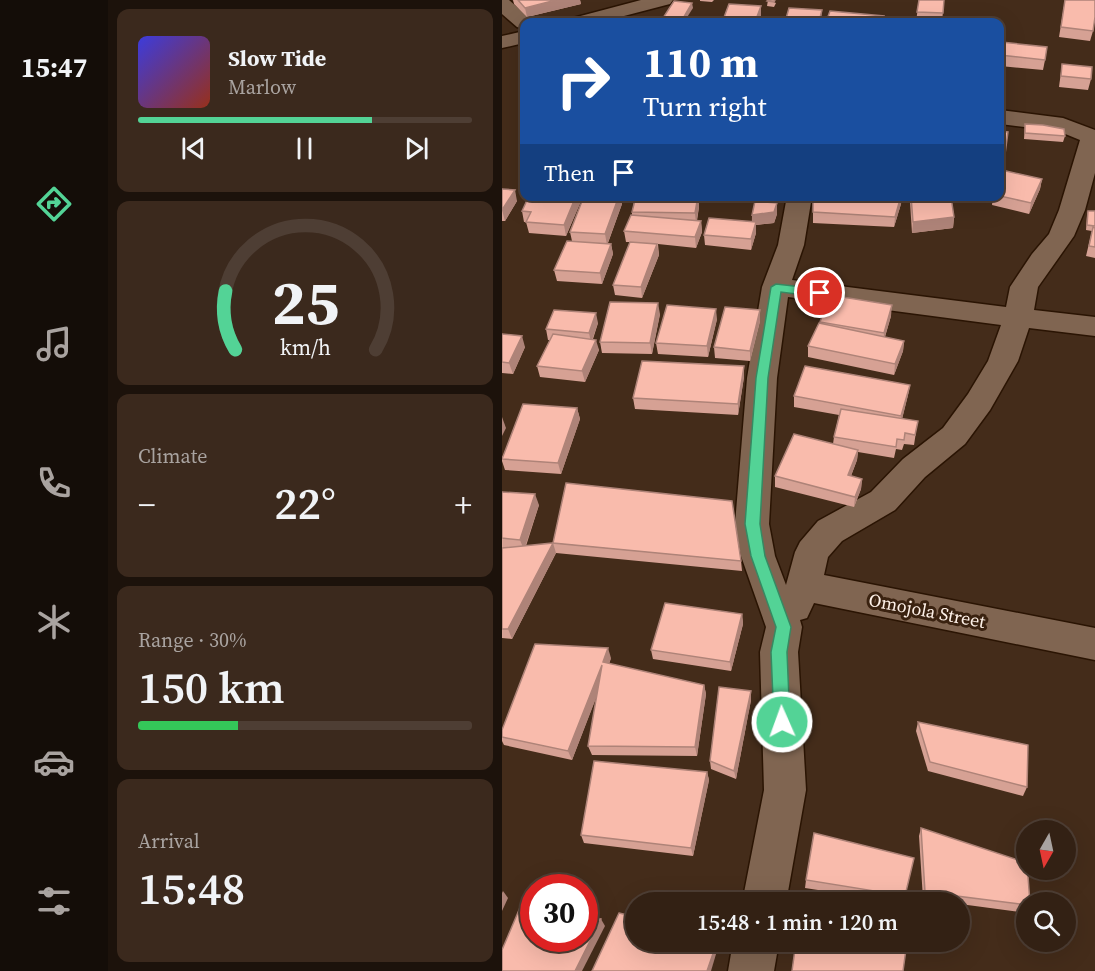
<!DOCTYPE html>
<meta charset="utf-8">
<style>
:root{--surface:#332114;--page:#3b291d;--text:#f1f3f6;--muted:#a9a3a0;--line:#4e3e34;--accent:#53d396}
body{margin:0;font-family:"Source Serif 4",serif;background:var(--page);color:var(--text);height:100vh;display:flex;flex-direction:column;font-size:22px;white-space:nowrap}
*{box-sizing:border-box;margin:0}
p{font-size:20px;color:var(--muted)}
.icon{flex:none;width:33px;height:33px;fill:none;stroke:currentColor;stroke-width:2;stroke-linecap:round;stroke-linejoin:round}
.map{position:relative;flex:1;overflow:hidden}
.panel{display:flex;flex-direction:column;gap:9px;padding:9px;background:#1c120b;width:394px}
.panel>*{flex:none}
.guide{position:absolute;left:18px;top:18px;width:484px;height:183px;border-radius:12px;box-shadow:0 6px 24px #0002,0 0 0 2px var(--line);background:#1a4fa0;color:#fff;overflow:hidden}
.needle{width:39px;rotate:189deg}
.fabs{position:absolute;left:514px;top:820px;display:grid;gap:12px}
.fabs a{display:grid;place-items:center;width:60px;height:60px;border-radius:50%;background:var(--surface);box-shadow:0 6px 24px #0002,0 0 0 2px var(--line);font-size:30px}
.speed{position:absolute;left:18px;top:874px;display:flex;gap:12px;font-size:30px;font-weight:700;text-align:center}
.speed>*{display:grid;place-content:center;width:78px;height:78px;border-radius:50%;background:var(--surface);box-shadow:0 6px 24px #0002,0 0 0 2px var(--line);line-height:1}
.speed .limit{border:9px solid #d22;background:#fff;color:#111}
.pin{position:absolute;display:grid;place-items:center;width:51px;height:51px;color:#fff;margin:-26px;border:3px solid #fff;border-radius:50%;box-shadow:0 2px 6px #0007}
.me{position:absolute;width:66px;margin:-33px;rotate:358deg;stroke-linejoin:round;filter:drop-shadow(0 0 4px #0008)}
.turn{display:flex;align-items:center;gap:21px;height:126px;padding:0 24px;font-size:27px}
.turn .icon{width:78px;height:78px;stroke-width:2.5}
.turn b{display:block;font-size:42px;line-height:51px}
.then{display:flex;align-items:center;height:57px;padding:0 24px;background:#0003;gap:12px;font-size:22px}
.big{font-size:45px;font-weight:600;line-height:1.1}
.panel .tile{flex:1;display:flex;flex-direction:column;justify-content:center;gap:9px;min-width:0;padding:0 21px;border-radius:12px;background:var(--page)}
.panel .dial{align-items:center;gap:0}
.dial svg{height:156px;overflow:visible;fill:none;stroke:var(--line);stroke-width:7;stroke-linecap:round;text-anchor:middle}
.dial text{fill:var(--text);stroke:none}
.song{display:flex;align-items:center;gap:18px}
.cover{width:72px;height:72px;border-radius:9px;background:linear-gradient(135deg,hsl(240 70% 55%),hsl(10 70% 35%))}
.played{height:6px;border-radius:3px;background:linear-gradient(90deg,var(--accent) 70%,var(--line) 70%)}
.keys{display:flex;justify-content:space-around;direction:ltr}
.heat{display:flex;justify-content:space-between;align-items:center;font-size:33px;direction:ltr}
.charge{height:9px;border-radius:4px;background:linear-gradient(90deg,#34c759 30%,var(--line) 0)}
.trip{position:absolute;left:123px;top:892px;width:345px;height:60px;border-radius:30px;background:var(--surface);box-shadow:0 6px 24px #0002,0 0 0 2px var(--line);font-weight:600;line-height:60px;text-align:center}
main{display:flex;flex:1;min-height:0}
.menu{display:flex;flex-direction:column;width:108px;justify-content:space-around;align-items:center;background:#140d08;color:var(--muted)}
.menu .icon{width:42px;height:42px}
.menu .on{color:var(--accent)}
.menu b{font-size:27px;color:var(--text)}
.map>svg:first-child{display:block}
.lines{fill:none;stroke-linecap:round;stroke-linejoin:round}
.street-casing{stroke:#2a1403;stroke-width:3}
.street{fill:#806551;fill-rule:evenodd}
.wall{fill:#d6a194}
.shaded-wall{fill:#ae8378}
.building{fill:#f9bbac;stroke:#ae8378;stroke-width:1.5}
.route{fill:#53d396;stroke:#368962;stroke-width:1.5}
.labels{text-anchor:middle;stroke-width:6;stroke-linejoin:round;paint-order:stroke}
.street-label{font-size:18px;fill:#fef1e8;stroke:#3a2210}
</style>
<main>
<nav class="menu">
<b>15:47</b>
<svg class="icon on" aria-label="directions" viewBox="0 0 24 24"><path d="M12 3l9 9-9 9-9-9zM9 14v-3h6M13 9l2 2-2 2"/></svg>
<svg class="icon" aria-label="music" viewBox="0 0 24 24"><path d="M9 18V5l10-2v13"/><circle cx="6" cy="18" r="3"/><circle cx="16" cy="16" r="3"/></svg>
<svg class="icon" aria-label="phone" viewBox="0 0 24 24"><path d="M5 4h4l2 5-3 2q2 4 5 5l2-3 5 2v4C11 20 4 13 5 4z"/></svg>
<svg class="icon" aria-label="climate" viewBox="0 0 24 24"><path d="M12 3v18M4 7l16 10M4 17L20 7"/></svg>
<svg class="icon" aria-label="car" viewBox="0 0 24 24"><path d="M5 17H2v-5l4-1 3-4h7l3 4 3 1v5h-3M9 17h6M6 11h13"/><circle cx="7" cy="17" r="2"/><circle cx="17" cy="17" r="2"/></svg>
<svg class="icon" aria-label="filters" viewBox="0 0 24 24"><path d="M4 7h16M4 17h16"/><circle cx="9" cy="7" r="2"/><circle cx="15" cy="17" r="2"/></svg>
</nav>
<section class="panel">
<div class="tile">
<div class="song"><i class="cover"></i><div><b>Slow Tide</b><p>Marlow</p></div></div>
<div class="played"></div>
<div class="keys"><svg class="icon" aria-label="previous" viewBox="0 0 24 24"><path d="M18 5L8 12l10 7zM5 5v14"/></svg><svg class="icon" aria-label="pause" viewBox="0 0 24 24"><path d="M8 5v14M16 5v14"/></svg><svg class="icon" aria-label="next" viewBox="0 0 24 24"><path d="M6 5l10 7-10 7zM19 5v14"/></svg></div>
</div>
<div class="tile dial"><svg viewBox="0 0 100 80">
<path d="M14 69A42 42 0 1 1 86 69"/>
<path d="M14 69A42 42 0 0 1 9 39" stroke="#53d396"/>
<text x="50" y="56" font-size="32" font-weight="700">25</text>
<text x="50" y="72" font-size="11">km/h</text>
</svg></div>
<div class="tile"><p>Climate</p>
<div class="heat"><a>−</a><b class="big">22°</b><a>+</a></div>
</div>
<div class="tile"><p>Range · 30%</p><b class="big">150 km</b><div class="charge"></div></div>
<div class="tile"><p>Arrival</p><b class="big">15:48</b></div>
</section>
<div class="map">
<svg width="593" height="971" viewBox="0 0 593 971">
<rect width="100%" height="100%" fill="#442c1a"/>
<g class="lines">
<defs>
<g id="street">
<path d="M0 0H7L32 22H22V29L15 27 0 14Z"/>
<path d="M139 0H171L168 4 99 22H68L71 18Z"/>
<path d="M22 31V43L0 48V36Z"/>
<path d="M498 110 561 118 593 130V173L583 210 572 236 536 287 532 310 593 317V336L527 328 516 361 488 410 463 444 423 477 393 510 340 541 326 557 322 575 593 628V660L312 603 305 618 298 620 300 627 296 652 304 790 284 903H240L262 790 258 652 264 627 239 556 233 524 245 378 260 287 276 245 285 196H310L302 245 290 280 504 307 508 287 530 254 547 234 557 210 578 140 556 131 498 124ZM286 297 499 325 486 361 466 394 441 428 401 459 369 492 316 521 298 542 293 552 284 585 273 556 267 524 275 378Z"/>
<path d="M231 942H277L272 971H226Z"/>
</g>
</defs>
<!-- street casing -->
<use href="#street" class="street-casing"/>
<!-- street -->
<use href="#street" class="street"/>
</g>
<!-- wall -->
<g class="wall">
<path d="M11 0H78L79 4 25 17 12 4Z"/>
<path d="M198 0H212L210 2 198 1Z"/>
<path d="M266 0 274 3 272 7 265 6Z"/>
<path d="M417 0H442L440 22H414Z"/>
<path d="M563 0 591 31 588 41 557 37Z"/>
<path d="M259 6V16L257 22H221V20Z"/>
<path d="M498 48 543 60 541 70 498 66Z"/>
<path d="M560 64 589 79 586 90 557 87Z"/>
<path d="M523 124 563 136 561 142 522 139Z"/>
<path d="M22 125V152L19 151 17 141Z"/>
<path d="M498 131 506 132 501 164H498Z"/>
<path d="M540 179 538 189 527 214 490 205 491 196H498V182Z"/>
<path d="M0 189 15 201 3 221H0Z"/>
<path d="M27 196H122L121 199H119L120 204 106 243 109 244 111 254 100 284 55 281 52 270 70 241 68 232 82 197H78L79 201 64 236 27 233 24 222H22L20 211Z"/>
<path d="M130 196H196L197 207 195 221H199L200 232 194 248 156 244 157 255 140 298 113 295 111 285 131 242H124L122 231 130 216V212L132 202H131Z"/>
<path d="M311 196H400L399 204 392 227 311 223Z"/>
<path d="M409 196 449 197 452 217 451 228 410 233 408 202Z"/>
<path d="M275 203V214L272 223 254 225V233L249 250 203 245 202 235 250 222V215Z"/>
<path d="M586 211H593V258L584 256 590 231 584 230 585 216Z"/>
<path d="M258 310V321L248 361 213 358 212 347Z"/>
<path d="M158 314 150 354 100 353 98 342Z"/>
<path d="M389 316 383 337 402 341 401 351 392 375 306 357V346L318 322Z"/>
<path d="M215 319 206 357 156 354 154 343Z"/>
<path d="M96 323 91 339 97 350 83 382 38 377 35 366 48 340H46L44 329Z"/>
<path d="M0 334 23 347 11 374 0 373Z"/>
<path d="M242 366V377L236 415 133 409 131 398Z"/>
<path d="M408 385 406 395 400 419 414 432 412 445 402 444 400 450 394 449 392 458 356 452 355 460 349 476 360 479 359 489 352 507 273 487V476L331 444 332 437 337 415 292 407V396Z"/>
<path d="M75 408 78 419 59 474 3 470 0 461V457Z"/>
<path d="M0 492 37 505 24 546 51 543 239 561 240 571 54 553 10 639 0 638Z"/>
<path d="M240 614 241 624 229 671 151 659 149 650Z"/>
<path d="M109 658 107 664 202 685 204 694 195 756 90 755 86 746 95 695 70 760 2 745 0 741V730Z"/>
<path d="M249 691V700L234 779 209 769 208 761Z"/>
<path d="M416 722 525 787 521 796 426 771 414 731Z"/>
<path d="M205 772 207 780 191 856 82 843 79 835Z"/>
<path d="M419 828 525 903V913L458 904V903H450L421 899 417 836Z"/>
<path d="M412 858 401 903 303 888 304 880Z"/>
</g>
<!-- shaded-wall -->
<g class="shaded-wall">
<path d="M54 0H78L79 4 25 17 23 8Z"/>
<path d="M190 3 191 8 182 22H179Z"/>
<path d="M259 6V16L257 22H253Z"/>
<path d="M320 10 319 22H317Z"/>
<path d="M540 179 538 189 527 214 529 203Z"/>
<path d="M13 190 15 201 3 221 0 210Z"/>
<path d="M74 196H78L79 201 64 236 62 225Z"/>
<path d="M117 196H118L120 204 105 245 103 234Z"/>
<path d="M196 196 197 207 194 224 193 213Z"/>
<path d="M399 196V204L392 227 393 217Z"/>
<path d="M275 203V214L272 223 254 225V233L249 250 250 215Z"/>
<path d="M452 217 451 228 410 233 411 222Z"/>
<path d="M199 221 200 232 194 248 193 237Z"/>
<path d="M109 244 111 254 100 284 98 273Z"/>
<path d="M155 244 157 255 140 298 139 287Z"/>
<path d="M156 303 158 314 150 354 148 343Z"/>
<path d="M390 305 389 316 381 343 382 333Z"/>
<path d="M214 309 215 319 206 357 205 346Z"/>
<path d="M258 310V321L248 361V351Z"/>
<path d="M94 313 96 323 89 343 87 333Z"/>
<path d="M20 336 23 347 11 374 7 363Z"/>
<path d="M94 340 97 350 83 382 80 371Z"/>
<path d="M402 341 401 351 392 375 393 364Z"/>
<path d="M242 366V377L236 415V404Z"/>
<path d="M408 385 406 395 398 427 399 416Z"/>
<path d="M75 408 78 419 59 474 56 463Z"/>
<path d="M0 417 4 428 0 436Z"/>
<path d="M356 450 355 460 345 486 346 475Z"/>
<path d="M360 479 359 489 352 507 353 497Z"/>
<path d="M33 494 37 505 22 550 18 540Z"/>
<path d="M51 543 54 553 10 639 6 629Z"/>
<path d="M240 614 241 624 229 671 228 662Z"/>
<path d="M106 648 109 658 104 672 101 662Z"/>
<path d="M100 665 103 675 70 760 66 751Z"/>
<path d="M202 685 204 694 195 756 193 747Z"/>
<path d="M249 691V700L234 779 232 771Z"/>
<path d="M205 772 207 780 191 856 189 848Z"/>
<path d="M1 891 6 898 0 911V893Z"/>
<path d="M99 919 103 926 80 971H73Z"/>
<path d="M215 942H217V944L209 971H205Z"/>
</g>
<!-- building -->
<g class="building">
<path d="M16 0H54L23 8Z"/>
<path d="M266 0H273L272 2 265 1Z"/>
<path d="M417 0H442L441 13 415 12Z"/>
<path d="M563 0H593V17L591 31 559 27Z"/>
<path d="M172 1 190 3 179 22 159 21Z"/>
<path d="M227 4 259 6 253 22 221 20Z"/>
<path d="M287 8 320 10 317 22H283Z"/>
<path d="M328 11 382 16 380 22H324Z"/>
<path d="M499 42 545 47 543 60 498 55Z"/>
<path d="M560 64 590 67 589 79 559 76Z"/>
<path d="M523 124 541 125 562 129 563 136 523 133Z"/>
<path d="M22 125V141H17Z"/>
<path d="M498 131 506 132 503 154 498 153Z"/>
<path d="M504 171 540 179 529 203 498 196V182Z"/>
<path d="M0 189 13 190 0 210Z"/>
<path d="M27 196H74L62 225 24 222 29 212 20 211Z"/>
<path d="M82 196H117L103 234 68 232Z"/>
<path d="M134 196H196L193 213 130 212Z"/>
<path d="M311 196H399L393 217 311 212Z"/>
<path d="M409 196 449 197 452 217 411 222Z"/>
<path d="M253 201 275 203 272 212 250 215Z"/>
<path d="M586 211H593V226L585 225Z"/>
<path d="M129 215 199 221 193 237 122 231Z"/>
<path d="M207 218 254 222 249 239 202 235Z"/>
<path d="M591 227 593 228V247L587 246Z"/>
<path d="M65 241 109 244 98 273 52 270Z"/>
<path d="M128 242 155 244 139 287 111 285Z"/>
<path d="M328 295 390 305 382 333 318 322Z"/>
<path d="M108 302 156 303 148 343 98 342Z"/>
<path d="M165 305 214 309 205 346 154 343Z"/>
<path d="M223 307 258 310 248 351 212 347Z"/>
<path d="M52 310 94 313 87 333 44 329Z"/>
<path d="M317 323 402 341 393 364 306 346Z"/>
<path d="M0 334 20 336 7 363 0 362Z"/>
<path d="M51 334 94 340 80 371 35 366Z"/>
<path d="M140 361 242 366 236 404 131 398Z"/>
<path d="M303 366 408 385 399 416 292 396Z"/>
<path d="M21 404 75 408 56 463 0 459Z"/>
<path d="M339 409 416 421 413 435 403 433 402 440 395 439 394 447 332 437Z"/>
<path d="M292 434 356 450 346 475 360 479 353 497 273 476Z"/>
<path d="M64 483 230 501 239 561 51 543Z"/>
<path d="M0 492 33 494 18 540 0 538Z"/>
<path d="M51 543 6 629H0V548Z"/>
<path d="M163 603 240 614 228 662 149 650Z"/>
<path d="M33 644 106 648 101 662 202 685 193 747 86 746 100 665 66 751 0 737V730Z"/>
<path d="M217 687 249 691 232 771 208 761Z"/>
<path d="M416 722 526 745 525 787 428 762Z"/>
<path d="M92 761 205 772 189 848 79 835Z"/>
<path d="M419 828 525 863 528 903H525V905L423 892Z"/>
<path d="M312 833 412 858 403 896 304 880Z"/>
<path d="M22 898 32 900V939H82V915L99 919 73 971H0V950Z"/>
<path d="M117 913 134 917V942H215L205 971H90Z"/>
<path d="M294 942H405L401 971H290Z"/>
</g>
<!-- route -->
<path class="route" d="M274 284 318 289 324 293 318 297 279 292 266 378 258 524 263 556 289 627 285 652 288 722 286 727 280 729 274 727 272 722 269 652 274 627 249 556 243 524 254 378 269 287Z"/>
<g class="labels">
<!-- street labels -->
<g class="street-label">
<text transform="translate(425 611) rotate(11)" y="6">Omojola Street</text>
</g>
</g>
</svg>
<div class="fabs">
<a><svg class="needle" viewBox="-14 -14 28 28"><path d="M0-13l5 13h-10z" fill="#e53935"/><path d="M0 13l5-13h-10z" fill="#a9a3a0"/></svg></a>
<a><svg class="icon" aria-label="search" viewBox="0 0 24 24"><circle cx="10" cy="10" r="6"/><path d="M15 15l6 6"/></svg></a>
</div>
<div class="speed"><div class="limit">30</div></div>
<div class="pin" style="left:318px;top:293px;background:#d93025"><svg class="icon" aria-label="arrive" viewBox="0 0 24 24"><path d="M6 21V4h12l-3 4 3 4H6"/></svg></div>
<svg class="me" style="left:280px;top:722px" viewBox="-20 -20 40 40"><circle r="17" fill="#53d396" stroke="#fff" stroke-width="3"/><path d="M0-11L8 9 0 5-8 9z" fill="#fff"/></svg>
<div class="trip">15:48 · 1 min · 120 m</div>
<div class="guide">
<div class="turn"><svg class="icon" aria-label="right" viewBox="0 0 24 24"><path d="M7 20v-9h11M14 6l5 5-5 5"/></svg><div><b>110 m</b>Turn right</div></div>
<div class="then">Then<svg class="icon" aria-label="arrive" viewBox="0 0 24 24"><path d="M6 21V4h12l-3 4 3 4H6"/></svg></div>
</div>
</div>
</main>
